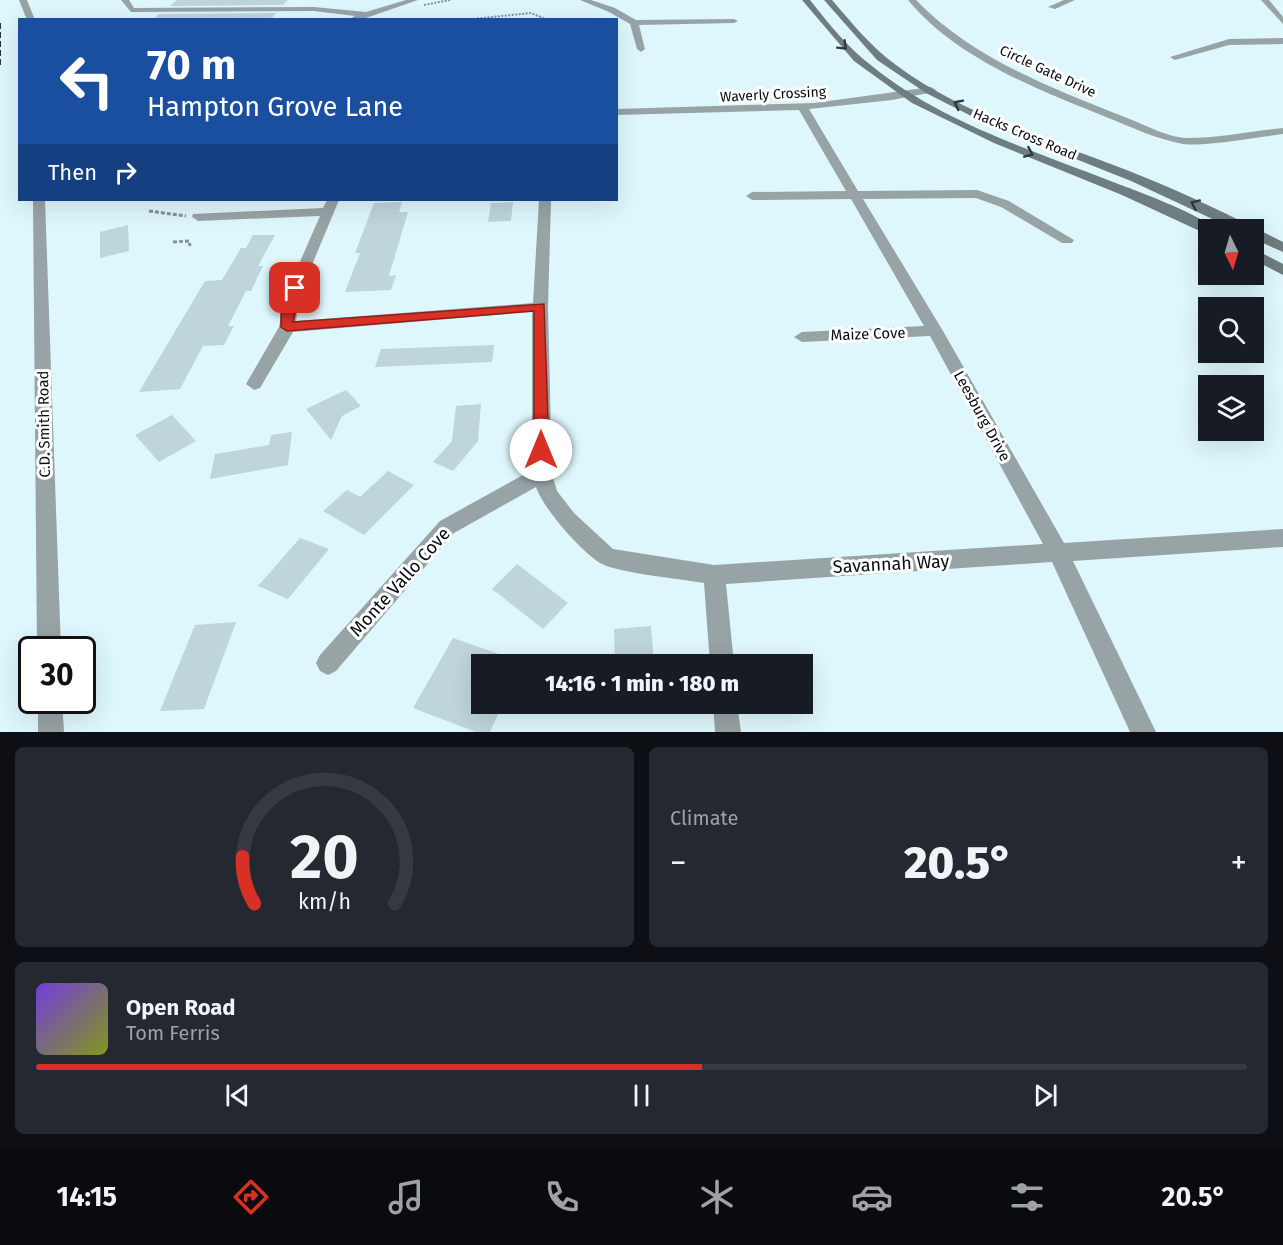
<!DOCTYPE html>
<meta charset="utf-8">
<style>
:root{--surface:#171b24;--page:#242831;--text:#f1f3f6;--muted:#9ea1a6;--line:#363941;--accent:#d93025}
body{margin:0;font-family:"Fira Sans",sans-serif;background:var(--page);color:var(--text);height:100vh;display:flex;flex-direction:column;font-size:22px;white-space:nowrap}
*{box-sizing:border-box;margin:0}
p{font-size:20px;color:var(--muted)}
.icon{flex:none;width:33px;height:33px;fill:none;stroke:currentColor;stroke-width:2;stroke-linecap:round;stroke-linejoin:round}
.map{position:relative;height:732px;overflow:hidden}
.side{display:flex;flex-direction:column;gap:15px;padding:15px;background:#0d0f14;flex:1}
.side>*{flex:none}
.top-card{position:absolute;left:18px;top:18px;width:600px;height:183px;border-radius:0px;box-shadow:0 6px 24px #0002;background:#1a4fa0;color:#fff;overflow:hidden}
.needle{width:39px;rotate:175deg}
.fabs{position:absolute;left:1198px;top:219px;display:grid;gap:12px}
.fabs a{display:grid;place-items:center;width:66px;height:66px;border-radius:0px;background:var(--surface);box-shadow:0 6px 24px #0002;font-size:30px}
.speed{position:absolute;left:18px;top:636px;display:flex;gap:12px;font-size:30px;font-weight:700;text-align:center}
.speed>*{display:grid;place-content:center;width:78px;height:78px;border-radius:50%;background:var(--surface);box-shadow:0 6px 24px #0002;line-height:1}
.speed .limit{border:3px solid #111;border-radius:9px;background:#fff;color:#111}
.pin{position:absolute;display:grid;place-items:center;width:51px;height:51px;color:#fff;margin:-26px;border-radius:12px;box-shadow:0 3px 9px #0006}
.me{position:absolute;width:66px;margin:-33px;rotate:0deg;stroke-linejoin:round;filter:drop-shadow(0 0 4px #0008)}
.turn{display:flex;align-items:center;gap:21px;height:126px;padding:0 30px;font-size:27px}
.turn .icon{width:78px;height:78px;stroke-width:2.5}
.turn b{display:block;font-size:42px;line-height:51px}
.then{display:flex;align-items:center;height:57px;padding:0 30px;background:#0003;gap:12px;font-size:22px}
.big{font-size:45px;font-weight:800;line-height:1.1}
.side .widget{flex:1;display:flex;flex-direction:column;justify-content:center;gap:9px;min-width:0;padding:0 21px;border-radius:9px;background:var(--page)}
.side .dial{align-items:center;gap:0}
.dial svg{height:156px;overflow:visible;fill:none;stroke:var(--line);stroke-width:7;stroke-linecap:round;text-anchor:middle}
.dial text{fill:var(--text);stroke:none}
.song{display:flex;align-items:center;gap:18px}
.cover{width:72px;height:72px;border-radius:9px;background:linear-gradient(135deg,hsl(260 70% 55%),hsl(70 70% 35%))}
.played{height:6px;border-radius:3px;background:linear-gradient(90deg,var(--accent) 55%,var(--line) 55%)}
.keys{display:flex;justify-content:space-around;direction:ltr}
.heat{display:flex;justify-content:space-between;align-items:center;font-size:33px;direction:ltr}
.side .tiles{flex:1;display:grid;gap:15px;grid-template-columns:1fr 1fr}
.widget:last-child{grid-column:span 2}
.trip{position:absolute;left:471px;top:654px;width:342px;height:60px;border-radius:0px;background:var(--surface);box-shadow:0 6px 24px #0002;font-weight:800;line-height:60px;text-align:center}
.menu{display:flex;height:96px;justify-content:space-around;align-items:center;background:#090b0e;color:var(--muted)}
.menu .icon{width:42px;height:42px}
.menu .on{color:var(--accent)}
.menu b{font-size:27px;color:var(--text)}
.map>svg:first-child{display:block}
.building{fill:#bdd5db}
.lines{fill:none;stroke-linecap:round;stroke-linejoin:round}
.path-far1{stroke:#829397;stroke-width:2;stroke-dasharray:2 1.5;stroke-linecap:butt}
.path{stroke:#829397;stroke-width:3;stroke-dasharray:4 2;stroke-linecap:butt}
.minor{fill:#98a3a5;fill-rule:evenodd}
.secondary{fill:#6e7d80;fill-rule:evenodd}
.rail{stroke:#2a3437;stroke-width:2;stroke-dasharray:6 3;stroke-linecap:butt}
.oneway{stroke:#303a3c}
.route{fill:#d93025;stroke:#8d1f18;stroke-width:1.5}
.labels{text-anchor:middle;stroke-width:6;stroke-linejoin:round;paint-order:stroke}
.far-street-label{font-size:14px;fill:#060d0f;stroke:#fff}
.street-label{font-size:15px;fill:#060d0f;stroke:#fff}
.near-street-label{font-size:18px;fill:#060d0f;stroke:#fff}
</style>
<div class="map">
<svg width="1283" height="732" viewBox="0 0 1283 732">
<rect width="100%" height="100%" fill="#def7fd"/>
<!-- building -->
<g class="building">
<path d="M177 0H288L283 5 170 6Z"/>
<path d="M276 13 270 20H152L159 14Z"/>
<path d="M402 202 399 212H408L389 276 396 275 391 290 345 292 360 253H355L374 203Z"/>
<path d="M513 202 511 221 488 222 491 203Z"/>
<path d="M128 225 129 251 100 258V232Z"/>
<path d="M253 235H275L258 266H263L251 291H246L228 326H234L224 345 203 346 180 389 139 392 205 281 222 280 241 248H246Z"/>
<path d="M494 345 492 362 375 367 381 349Z"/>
<path d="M346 390 361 406 342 416 331 440 306 409Z"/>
<path d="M481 404 478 441 453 471 433 462 452 441 456 406Z"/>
<path d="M172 415 196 441 159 462 135 435Z"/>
<path d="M292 432 288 465 210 479 215 454 269 445 271 435Z"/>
<path d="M388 471 414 485 364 535 323 511 347 490 360 497Z"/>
<path d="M300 538 329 549 288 599 258 586Z"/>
<path d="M517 564 568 603 543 629 492 589Z"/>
<path d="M236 622 204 709 160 711 195 625Z"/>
<path d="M651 626 654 664H615L614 629Z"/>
<path d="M453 638 522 662V664H482V704L501 708 490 732H476L413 708Z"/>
</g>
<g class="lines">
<!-- path-far1 -->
<g class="path-far1">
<path d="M424 5 450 0"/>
<path d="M463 20 531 13 548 20"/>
</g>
<!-- path -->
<g class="path">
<path d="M149 211 186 216"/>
<path d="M173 242 189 241 190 246"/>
</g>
<!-- minor -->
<g class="minor">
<path d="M19 0H27L35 20H27Z"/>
<path d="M121 0H129L134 8 314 7 366 12 406 0H418L360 20 349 19 355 16 314 11 131 12Z"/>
<path d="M580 0H591L615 8 636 20 734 19 738 21 734 23 639 25 645 49 641 52 637 49 630 24 609 12Z"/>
<path d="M908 0H916C972 58 1049 87 1122 116 1142 123 1165 137 1187 138 1218 138 1252 131 1283 128V134C1259 137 1204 147 1183 144 1156 139 1131 127 1106 117 1037 89 957 59 908 0Z"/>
<path d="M1064 0H1075L1055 9 1048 7Z"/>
<path d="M1261 0H1269L1283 17V24Z"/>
<path d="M1283 38V44L1229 45 1175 60 1170 57 1229 39Z"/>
<path d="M931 87 936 90 934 92 892 100 809 109 858 191 977 190 1009 201 1074 240 1072 243H1062L1001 207 976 198 863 199 943 331 1064 543 1283 529V547L1073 561 1156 732H1130L1052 562 726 584 734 664H710L704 583C681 579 620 573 602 564 583 554 542 507 536 487L454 533 336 671 328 675 320 671 316 663 320 655 440 521 532 470V312L293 332 260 388 254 390 246 384 279 327 285 296 320 216 198 221 192 217 193 214 323 208 327 200H339L299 296 296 321 533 303 539 200H551L548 307 552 474 557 491 574 513 613 549 714 565 1043 544 930 336 802 342 794 337 802 332 924 326 851 199 752 200 746 196 752 192 846 191 799 110 616 115V109L814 103Z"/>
<path d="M33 200H45L61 650H37Z"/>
<path d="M38 700H62L64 732H38Z"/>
<path d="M713 704H737L741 732H715Z"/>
</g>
<!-- secondary -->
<g class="secondary">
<path d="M802 0H810C829 24 848 48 872 66 941 122 1032 150 1113 182 1135 190 1202 215 1216 230H1209V234L1204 233 1122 195 994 143 912 103 854 61Z"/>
<path d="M824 0H832C852 23 871 47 896 65 967 118 1058 142 1139 175 1189 195 1236 218 1283 242V252L1254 239V230H1236L1131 181 983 122 926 93 877 60Z"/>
<path d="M1254 249 1283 264V275L1254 260Z"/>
</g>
<!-- rail -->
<path class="rail" d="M0 23V67"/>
</g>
<!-- one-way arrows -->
<defs><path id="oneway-chevron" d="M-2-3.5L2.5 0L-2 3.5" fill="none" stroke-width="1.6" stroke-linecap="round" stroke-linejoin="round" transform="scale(1.5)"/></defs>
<g class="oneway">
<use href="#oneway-chevron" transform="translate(843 46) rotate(45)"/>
<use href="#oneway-chevron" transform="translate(958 104) rotate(-153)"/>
<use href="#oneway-chevron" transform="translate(1029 153) rotate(23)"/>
<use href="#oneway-chevron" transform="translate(1195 204) rotate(-156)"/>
</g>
<!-- route -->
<path class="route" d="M295 285 301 288 293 322 544 304 549 450 547 454 541 456 534 450V311L287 331 281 327V314L289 288Z"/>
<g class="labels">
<!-- far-street labels -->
<g class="far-street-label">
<text transform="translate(1048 71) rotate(25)" y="5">Circle Gate Drive</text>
<text transform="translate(773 94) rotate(-3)" y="5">Waverly Crossing</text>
<text transform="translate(1025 134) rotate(23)" y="5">Hacks Cross Road</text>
</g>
<!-- street labels -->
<g class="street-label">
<text transform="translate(868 334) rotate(-2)" y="5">Maize Cove</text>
<text transform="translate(982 416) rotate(61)" y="5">Leesburg Drive</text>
<text transform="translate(44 424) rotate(-91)" y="5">C.D. Smith Road</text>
</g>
<!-- near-street labels -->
<g class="near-street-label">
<text transform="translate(891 564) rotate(-3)" y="6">Savannah Way</text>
<text transform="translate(400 582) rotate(-48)" y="6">Monte Vallo Cove</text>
</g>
</g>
</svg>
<div class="fabs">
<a><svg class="needle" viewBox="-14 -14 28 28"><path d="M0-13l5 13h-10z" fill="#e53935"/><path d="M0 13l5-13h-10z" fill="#9ea1a6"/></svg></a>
<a><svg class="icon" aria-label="search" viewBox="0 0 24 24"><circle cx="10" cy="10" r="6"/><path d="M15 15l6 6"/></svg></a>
<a><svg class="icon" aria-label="layers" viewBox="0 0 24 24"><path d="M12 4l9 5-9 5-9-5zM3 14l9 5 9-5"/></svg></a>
</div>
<div class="speed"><div class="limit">30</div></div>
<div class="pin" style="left:295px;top:288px;background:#d93025"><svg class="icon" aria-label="arrive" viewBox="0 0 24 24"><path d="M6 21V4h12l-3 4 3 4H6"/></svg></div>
<svg class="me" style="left:541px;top:450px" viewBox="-20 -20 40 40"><circle r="19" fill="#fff"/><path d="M0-13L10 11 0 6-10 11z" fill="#d93025"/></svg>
<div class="trip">14:16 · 1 min · 180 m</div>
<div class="top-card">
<div class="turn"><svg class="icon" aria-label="left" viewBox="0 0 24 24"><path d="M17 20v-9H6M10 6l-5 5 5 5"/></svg><div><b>70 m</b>Hampton Grove Lane</div></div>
<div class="then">Then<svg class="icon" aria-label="right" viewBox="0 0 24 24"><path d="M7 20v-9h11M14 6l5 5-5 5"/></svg></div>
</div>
</div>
<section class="side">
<div class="tiles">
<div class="widget dial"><svg viewBox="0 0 100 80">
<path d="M14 69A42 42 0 1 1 86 69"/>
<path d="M14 69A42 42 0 0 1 8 45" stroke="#d93025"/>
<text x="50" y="56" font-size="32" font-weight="700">20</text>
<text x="50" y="72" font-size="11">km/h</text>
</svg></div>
<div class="widget"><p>Climate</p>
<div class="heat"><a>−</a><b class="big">20.5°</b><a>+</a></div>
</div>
<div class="widget">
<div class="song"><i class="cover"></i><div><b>Open Road</b><p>Tom Ferris</p></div></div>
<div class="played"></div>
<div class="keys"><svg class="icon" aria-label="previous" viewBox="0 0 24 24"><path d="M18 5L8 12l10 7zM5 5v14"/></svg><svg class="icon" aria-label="pause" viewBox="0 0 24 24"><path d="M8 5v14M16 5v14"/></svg><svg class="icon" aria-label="next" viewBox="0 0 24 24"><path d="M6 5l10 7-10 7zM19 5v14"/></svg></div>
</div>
</div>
</section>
<nav class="menu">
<b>14:15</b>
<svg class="icon on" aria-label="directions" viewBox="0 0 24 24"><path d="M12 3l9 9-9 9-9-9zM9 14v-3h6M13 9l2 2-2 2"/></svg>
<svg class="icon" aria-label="music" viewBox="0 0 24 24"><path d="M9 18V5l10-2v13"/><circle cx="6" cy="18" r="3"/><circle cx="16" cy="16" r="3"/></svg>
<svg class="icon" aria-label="phone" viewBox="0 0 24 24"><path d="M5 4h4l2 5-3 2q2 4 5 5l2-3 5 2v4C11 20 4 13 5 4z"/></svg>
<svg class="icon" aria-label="climate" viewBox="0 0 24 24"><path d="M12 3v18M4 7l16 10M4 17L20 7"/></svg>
<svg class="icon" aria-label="car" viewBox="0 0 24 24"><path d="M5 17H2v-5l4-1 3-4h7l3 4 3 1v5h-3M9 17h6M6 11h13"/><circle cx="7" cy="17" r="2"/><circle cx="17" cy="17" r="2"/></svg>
<svg class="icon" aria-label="filters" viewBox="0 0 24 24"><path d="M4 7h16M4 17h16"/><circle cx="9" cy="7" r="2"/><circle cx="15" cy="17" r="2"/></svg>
<b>20.5°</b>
</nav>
